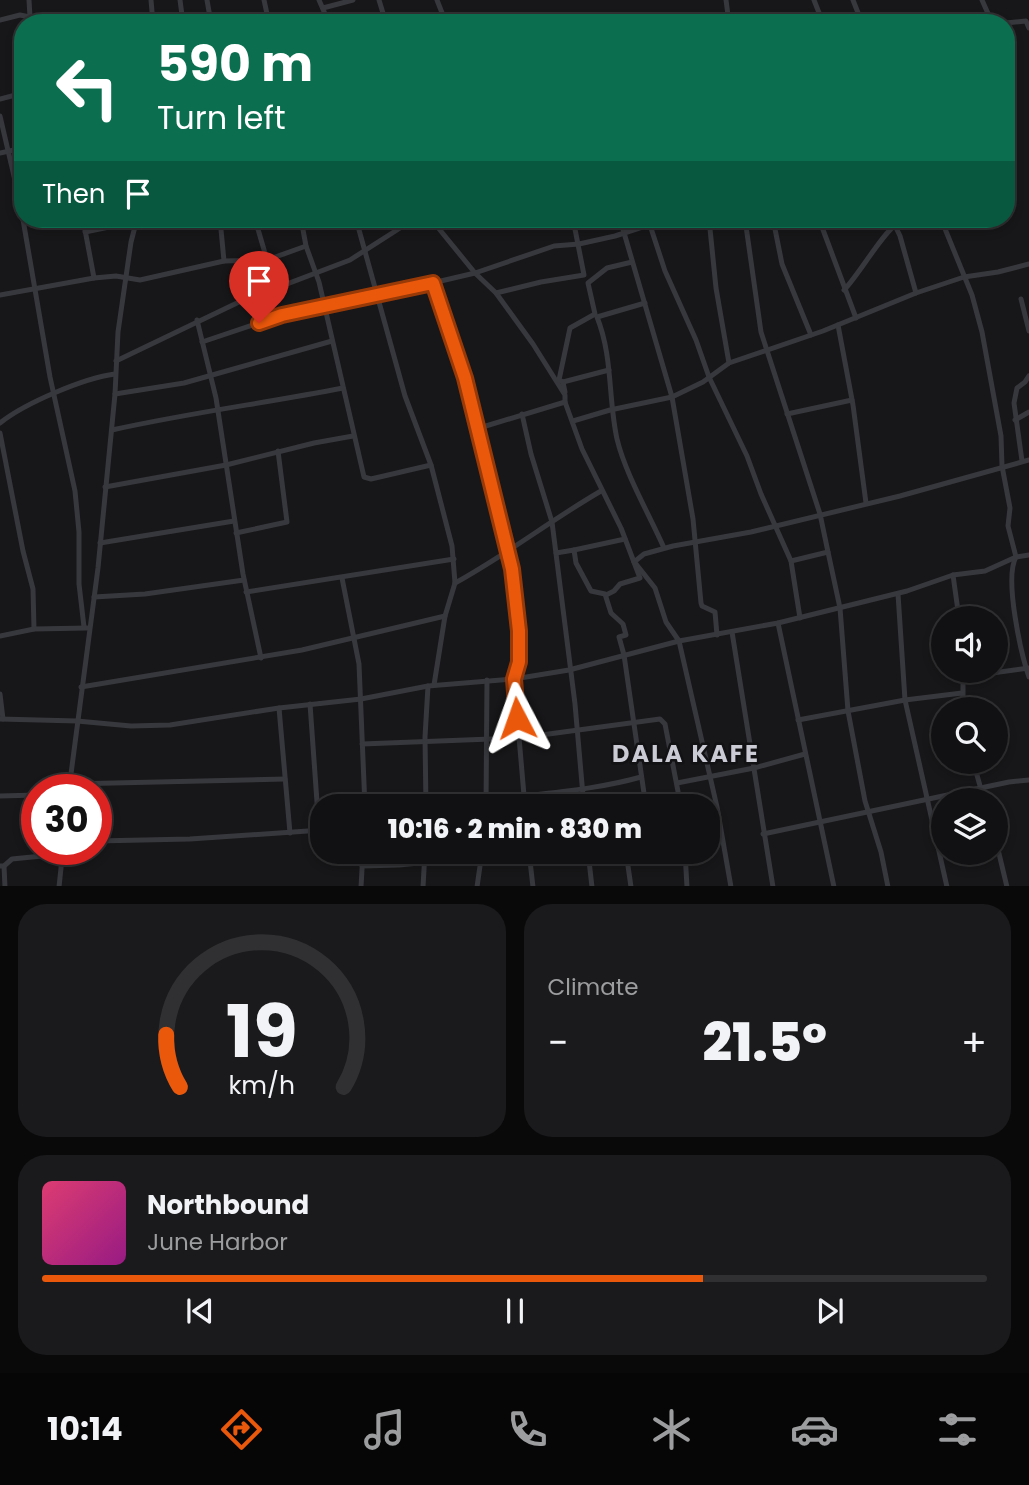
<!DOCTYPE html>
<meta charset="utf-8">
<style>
:root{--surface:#111012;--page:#1a191b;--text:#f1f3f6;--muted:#9c9d9f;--line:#303032;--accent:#ea580c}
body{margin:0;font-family:Poppins,sans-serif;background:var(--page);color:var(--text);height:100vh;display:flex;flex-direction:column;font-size:26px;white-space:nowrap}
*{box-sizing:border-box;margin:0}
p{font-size:23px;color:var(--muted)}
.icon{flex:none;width:38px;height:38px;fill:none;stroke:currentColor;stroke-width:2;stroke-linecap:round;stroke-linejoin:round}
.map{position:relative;height:886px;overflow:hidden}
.details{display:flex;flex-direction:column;gap:18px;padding:18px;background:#09090a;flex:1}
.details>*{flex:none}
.guide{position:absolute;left:14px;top:14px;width:1001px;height:214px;border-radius:28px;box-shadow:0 4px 10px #0003,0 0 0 2px var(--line);background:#0b6e4f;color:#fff;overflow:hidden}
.tools{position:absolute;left:931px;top:606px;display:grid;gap:14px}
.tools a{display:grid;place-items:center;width:77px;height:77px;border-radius:50%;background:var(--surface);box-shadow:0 4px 10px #0003,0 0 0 2px var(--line);font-size:35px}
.speed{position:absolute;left:21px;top:774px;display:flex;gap:14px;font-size:35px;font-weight:700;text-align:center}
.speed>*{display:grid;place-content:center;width:91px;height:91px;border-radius:50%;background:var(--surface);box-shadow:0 4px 10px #0003,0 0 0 2px var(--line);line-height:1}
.speed .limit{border:10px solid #d22;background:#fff;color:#111}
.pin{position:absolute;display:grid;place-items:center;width:60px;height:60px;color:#fff;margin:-72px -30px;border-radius:50% 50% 50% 0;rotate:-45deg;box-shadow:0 0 7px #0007}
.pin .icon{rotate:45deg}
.me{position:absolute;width:77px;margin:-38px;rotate:356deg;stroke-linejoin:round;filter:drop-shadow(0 0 5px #0008)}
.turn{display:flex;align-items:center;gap:24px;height:147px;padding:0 28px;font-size:32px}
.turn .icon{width:91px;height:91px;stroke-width:2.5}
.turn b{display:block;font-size:49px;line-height:60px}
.then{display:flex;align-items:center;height:66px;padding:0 28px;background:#0003;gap:14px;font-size:26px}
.big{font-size:52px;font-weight:800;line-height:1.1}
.details .card{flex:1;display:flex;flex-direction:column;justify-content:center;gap:10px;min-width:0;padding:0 24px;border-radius:28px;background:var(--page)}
.details .dial{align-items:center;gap:0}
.dial svg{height:182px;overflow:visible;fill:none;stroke:var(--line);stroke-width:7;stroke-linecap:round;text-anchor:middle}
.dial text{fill:var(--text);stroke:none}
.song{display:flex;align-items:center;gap:21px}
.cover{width:84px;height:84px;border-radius:10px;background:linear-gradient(135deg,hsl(340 70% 55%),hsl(310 70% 35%))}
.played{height:7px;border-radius:4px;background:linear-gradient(90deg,var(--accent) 70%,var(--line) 70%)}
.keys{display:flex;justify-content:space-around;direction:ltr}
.heat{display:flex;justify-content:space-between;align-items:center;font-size:38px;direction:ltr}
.details .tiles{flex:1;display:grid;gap:18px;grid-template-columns:1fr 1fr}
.card:last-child{grid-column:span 2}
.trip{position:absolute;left:310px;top:794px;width:410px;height:70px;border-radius:28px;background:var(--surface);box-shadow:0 4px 10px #0003,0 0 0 2px var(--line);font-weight:800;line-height:70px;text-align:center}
.tabs{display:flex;height:112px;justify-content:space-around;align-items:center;background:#070607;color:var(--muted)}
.tabs .icon{width:49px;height:49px}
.tabs .active{color:var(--accent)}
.tabs b{font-size:32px;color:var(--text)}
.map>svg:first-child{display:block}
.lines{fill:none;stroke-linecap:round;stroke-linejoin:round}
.minor{stroke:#37383d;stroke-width:5}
.route-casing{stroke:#983908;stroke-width:18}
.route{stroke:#ea580c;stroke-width:12}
.labels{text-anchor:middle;stroke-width:5;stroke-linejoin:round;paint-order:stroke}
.district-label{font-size:24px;font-weight:bold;letter-spacing:2px;fill:#cacbd4;stroke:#121113}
</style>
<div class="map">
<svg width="1029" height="887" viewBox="0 0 1029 887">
<rect width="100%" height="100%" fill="#171618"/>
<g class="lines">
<!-- minor -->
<g class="minor">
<path d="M29 0 30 17"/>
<path d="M151 0 153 23"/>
<path d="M180 0 183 23"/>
<path d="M207 0 211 23"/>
<path d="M264 0 269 23"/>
<path d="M319 0 329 23"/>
<path d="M379 0 386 23"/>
<path d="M437 0 446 23"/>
<path d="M726 0 729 23"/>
<path d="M814 0 823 23"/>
<path d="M853 0 862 23"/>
<path d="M982 0 990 18 1004 23"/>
<path d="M323 8 353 0"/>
<path d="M0 20 20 15 30 17 33 23"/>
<path d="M1006 23 1026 21 1029 28"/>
<path d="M0 99 23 93"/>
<path d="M0 116 20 202 50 377 75 491 79 532V584L84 627"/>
<path d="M0 153 23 148"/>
<path d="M83 219 94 278"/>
<path d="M220 219 224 261"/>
<path d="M255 219 267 260"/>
<path d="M301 219 306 246 319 282 364 477 371 479 431 465"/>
<path d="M356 219 405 396 431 465 452 546 455 583 445 616 434 685"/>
<path d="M431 219 475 273 496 293 533 344 565 395V402L582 449 621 528 640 578 620 584 614 591 606 595"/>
<path d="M620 219 672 397 693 519 701 603 702 606 715 612 717 635"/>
<path d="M648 219 665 271 696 340 709 377 747 456 761 494 791 561 800 618"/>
<path d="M709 219 716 288 729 363"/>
<path d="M745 219 761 332 820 514 828 552 791 561"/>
<path d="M773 219 782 264 811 335"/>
<path d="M819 219 856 318"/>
<path d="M892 219 900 236 916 293"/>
<path d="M941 219 972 295 982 332 1001 436 1002 466 1010 508 1008 526 1016 557C1004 578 1021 654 1029 677"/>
<path d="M85 232 148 219"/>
<path d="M433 283C453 330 463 378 476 427 493 497 533 610 514 679L525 807"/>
<path d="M844 290C858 276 884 231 896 225"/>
<path d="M496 293 541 282 584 275 573 219"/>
<path d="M0 295 94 278 116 276 140 280 224 261 267 260 306 246"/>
<path d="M1021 299 1029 331"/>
<path d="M645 303 597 317C613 357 608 398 617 439 625 473 650 516 664 548"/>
<path d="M197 320 216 398 243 574 261 658"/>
<path d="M838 325 853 405 866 503"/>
<path d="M202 342 282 315 377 296 475 273 554 246 579 244 615 236 667 219"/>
<path d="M116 361 237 303 350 260 411 221 419 219"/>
<path d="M563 382 609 370"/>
<path d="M565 392 563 382 559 380 570 328 595 314 588 283 607 268 632 262"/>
<path d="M115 394 184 383 332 341"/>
<path d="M522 414 531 454 552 522 575 704 584 807"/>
<path d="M787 414 852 400"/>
<path d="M1015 420 1029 412"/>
<path d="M573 421 610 410 672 397 703 382 729 363 823 331 916 293 964 277 998 272 1029 264"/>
<path d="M0 423C25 403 84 378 115 374"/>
<path d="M476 429 565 402"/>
<path d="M112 430C188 413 266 403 343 388"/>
<path d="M0 433 23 551 33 589 34 629"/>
<path d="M1022 461 1014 403 1017 388 1025 382 1029 376"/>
<path d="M105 487 226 465 314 443 353 436"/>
<path d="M236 533 287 522 278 451"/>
<path d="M100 543 234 521"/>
<path d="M574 550 625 539"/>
<path d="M828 552 840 608 848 711 865 801 881 852 888 887"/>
<path d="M556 553 574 550 576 563 591 591 605 594 611 613 623 624 626 635 619 637 624 655 646 807"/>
<path d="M634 562 644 554 673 546 751 532 900 496 1029 460"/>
<path d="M636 564 655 588 666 622 679 641 717 807 731 887"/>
<path d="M953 575 959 618"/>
<path d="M342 578 359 664 365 807"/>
<path d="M455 583C506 555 551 520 601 491"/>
<path d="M246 592 454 559"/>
<path d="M898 594 905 700 947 887"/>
<path d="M94 597 145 594 244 580"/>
<path d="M778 623 834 887"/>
<path d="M732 632 773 887"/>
<path d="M0 636 34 629 87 628"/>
<path d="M963 677 1029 668"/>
<path d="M81 687 302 650 445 616"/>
<path d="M0 694 3 719"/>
<path d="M310 704 319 830"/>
<path d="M279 708 290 833"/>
<path d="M963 709V670"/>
<path d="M0 719 77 721 131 726 170 725 279 708 361 699 428 686 514 679 569 670 679 641 778 623 907 591 953 575 985 571 1016 557 1029 555"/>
<path d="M798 720 905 700 962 693"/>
<path d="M362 744 519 738 660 719 665 724 681 807"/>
<path d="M973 761 984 800"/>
<path d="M677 783 754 768 805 754"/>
<path d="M70 784 285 779"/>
<path d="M69 789 98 568 115 394 118 332 131 242 137 219"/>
<path d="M0 796 37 795"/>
<path d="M426 807 425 737 428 686"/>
<path d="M455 807C517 793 581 794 641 777"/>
<path d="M486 807 487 680"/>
<path d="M763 834 1009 782 1029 780"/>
<path d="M707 840 721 839"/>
<path d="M96 841 190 839 322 830"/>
<path d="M996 841 1007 887"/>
<path d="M529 852 533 887"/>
<path d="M588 852 592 887"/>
<path d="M626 852 631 887"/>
<path d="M685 852 687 887"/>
<path d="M0 866H4L12 859 62 854"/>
<path d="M4 866 5 887"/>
<path d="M362 866 399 865 531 852"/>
<path d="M59 887 63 849"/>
<path d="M361 887 363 852"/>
<path d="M423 887 425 852"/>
<path d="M477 887 482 852"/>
</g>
</g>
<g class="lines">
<defs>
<path id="route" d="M259 323 282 315 433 283 465 378 512 569 519 631V662L514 679 517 718"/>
</defs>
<!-- route casing -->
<use href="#route" class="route-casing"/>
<!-- route -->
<use href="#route" class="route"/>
</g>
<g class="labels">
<!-- district labels -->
<g class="district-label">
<text x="686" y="762">DALA KAFE</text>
</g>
</g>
</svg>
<div class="tools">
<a><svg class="icon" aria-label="sound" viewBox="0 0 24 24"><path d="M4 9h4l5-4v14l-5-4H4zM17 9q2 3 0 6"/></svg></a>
<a><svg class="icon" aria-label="search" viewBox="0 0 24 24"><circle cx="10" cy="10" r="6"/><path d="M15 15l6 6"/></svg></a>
<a><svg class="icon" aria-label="layers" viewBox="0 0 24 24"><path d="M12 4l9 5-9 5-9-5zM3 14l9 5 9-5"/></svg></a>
</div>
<div class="speed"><div class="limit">30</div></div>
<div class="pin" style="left:259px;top:323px;background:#d93025"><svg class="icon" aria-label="arrive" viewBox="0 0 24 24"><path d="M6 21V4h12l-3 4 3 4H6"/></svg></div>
<svg class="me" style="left:517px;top:718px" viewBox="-20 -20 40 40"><path d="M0-17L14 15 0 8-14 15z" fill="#ea580c" stroke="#fff" stroke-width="4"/></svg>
<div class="trip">10:16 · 2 min · 830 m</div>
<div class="guide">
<div class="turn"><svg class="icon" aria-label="left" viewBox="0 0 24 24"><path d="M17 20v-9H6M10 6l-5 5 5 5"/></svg><div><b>590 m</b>Turn left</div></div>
<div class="then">Then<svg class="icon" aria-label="arrive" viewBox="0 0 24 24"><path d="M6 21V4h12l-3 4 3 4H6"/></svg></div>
</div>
</div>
<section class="details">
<div class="tiles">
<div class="card dial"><svg viewBox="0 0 100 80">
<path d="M14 69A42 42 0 1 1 86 69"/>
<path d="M14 69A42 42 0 0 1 8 46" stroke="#ea580c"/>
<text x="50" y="56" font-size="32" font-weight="700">19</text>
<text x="50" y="72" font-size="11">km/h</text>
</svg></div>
<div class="card"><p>Climate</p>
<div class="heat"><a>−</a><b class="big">21.5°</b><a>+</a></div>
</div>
<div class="card">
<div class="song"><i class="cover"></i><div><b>Northbound</b><p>June Harbor</p></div></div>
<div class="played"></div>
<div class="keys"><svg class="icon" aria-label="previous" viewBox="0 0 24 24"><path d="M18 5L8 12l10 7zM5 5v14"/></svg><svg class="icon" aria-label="pause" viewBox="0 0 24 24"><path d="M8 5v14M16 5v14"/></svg><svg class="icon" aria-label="next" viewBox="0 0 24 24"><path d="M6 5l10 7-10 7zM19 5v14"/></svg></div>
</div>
</div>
</section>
<nav class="tabs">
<b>10:14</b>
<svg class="icon active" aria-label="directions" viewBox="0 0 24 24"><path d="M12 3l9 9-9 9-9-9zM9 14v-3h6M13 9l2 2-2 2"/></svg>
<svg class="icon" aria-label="music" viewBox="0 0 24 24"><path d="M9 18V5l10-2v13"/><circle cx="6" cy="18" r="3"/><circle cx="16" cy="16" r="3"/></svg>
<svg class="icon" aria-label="phone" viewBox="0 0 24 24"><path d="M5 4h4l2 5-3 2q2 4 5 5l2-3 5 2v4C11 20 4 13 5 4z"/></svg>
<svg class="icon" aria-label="climate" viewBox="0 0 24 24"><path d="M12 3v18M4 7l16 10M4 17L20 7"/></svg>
<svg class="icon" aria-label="car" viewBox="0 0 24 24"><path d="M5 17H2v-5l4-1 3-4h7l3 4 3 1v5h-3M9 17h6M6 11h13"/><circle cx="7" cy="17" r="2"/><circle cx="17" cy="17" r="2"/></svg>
<svg class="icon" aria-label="filters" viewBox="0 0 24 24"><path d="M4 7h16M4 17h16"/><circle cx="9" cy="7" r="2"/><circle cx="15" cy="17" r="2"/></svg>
</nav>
